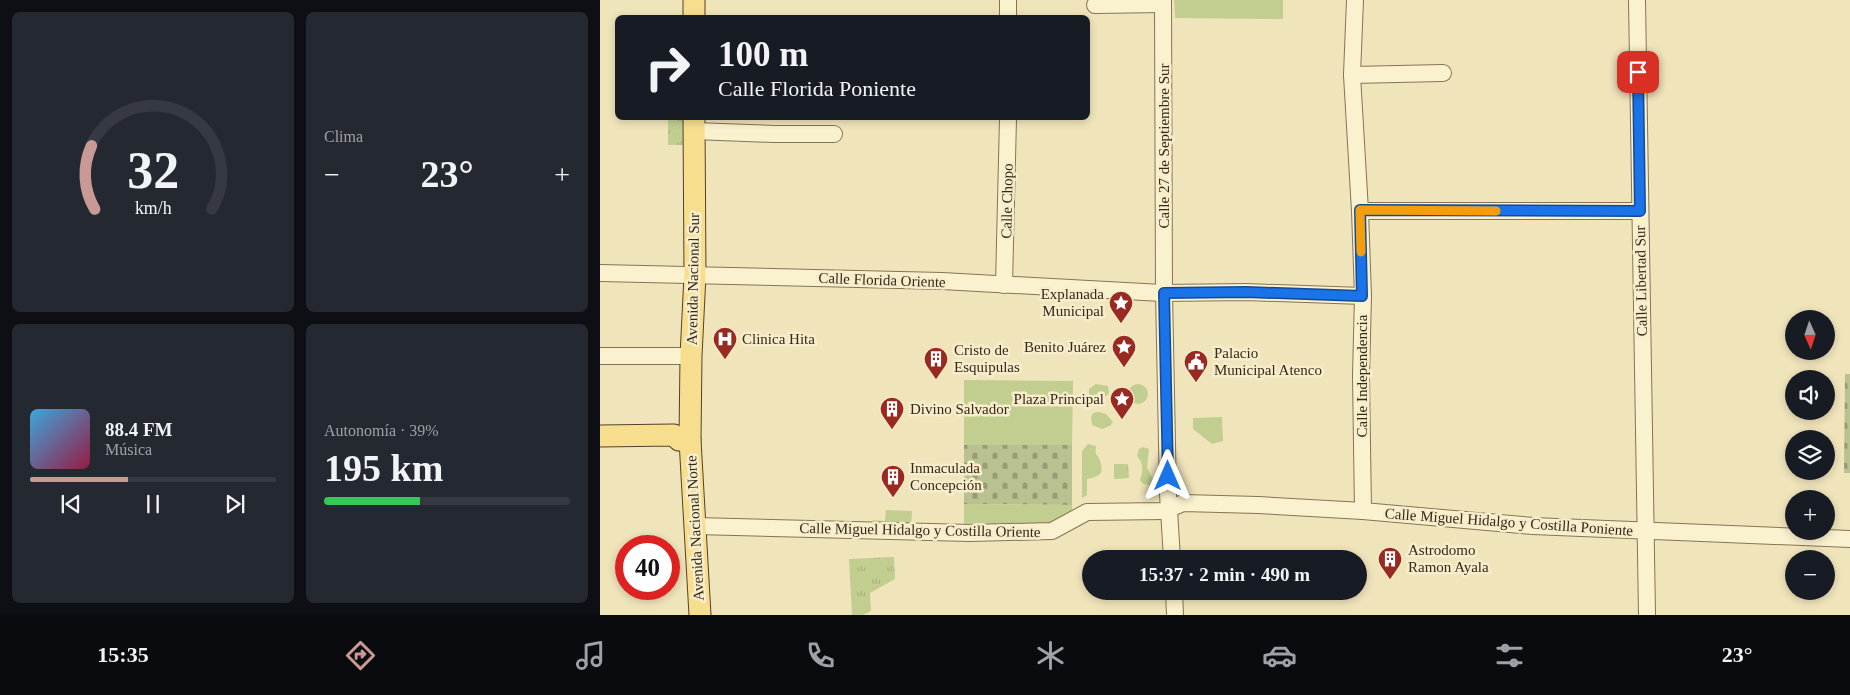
<!DOCTYPE html>
<html lang="es">
<meta charset="utf-8">
<style>
:root{--surface:#171b24;--page:#242831;--text:#f1f3f6;--muted:#9ea1a6;--line:#363941;--accent:#c99996}
body{margin:0;font-family:"Times New Roman",serif;background:var(--page);color:var(--text);height:100vh;display:flex;flex-direction:column;font-size:19px;white-space:nowrap}
*{box-sizing:border-box;margin:0}
p{font-size:16px;color:var(--muted)}
.icon{flex:none;width:28px;height:28px;fill:none;stroke:currentColor;stroke-width:2;stroke-linecap:round;stroke-linejoin:round}
.map{position:relative;flex:1;overflow:hidden}
.drawer{display:flex;flex-direction:column;gap:12px;padding:12px;background:#0d0f14;width:600px}
.drawer>*{flex:none}
.hud{position:absolute;left:15px;top:15px;width:475px;height:105px;border-radius:8px;box-shadow:0 2px 8px #0003;background:#171b24;color:var(--text);overflow:hidden}
.needle{width:32px;rotate:177deg}
.tools{position:absolute;left:1185px;top:310px;display:grid;gap:10px}
.tools a{display:grid;place-items:center;width:50px;height:50px;border-radius:50%;background:var(--surface);box-shadow:0 2px 8px #0003;font-size:25px}
.speed{position:absolute;left:15px;top:535px;display:flex;gap:10px;font-size:25px;font-weight:700;text-align:center}
.speed>*{display:grid;place-content:center;width:65px;height:65px;border-radius:50%;background:var(--surface);box-shadow:0 2px 8px #0003;line-height:1}
.speed .limit{border:8px solid #d22;background:#fff;color:#111}
.pin{position:absolute;display:grid;place-items:center;width:42px;height:42px;color:#fff;margin:-21px;border-radius:10px;box-shadow:0 2px 8px #0006}
.me{position:absolute;width:55px;margin:-28px;rotate:0deg;stroke-linejoin:round;filter:drop-shadow(0 0 4px #0008)}
.turn{display:flex;align-items:center;gap:18px;height:105px;padding:0 20px;font-size:22px}
.turn .icon{width:65px;height:65px;stroke-width:2.5}
.turn b{display:block;font-size:35px;line-height:42px}
.big{font-size:38px;font-weight:600;line-height:1.1}
.drawer .tile{flex:1;display:flex;flex-direction:column;justify-content:center;gap:8px;min-width:0;padding:0 18px;border-radius:8px;background:var(--page)}
.drawer .dial{align-items:center;gap:0}
.dial svg{height:130px;overflow:visible;fill:none;stroke:var(--line);stroke-width:7;stroke-linecap:round;text-anchor:middle}
.dial text{fill:var(--text);stroke:none}
.song{display:flex;align-items:center;gap:15px}
.cover{width:60px;height:60px;border-radius:8px;background:linear-gradient(135deg,hsl(200 70% 55%),hsl(340 70% 35%))}
.played{height:5px;border-radius:2px;background:linear-gradient(90deg,var(--accent) 40%,var(--line) 40%)}
.keys{display:flex;justify-content:space-around;direction:ltr}
.heat{display:flex;justify-content:space-between;align-items:center;font-size:28px;direction:ltr}
.charge{height:8px;border-radius:4px;background:linear-gradient(90deg,#34c759 39%,var(--line) 0)}
.drawer .tiles{flex:1;display:grid;gap:12px;grid-template-columns:repeat(2,1fr)}
.trip{position:absolute;left:482px;top:550px;width:285px;height:50px;border-radius:25px;background:var(--surface);box-shadow:0 2px 8px #0003;font-weight:600;line-height:50px;text-align:center}
.menu{display:flex;height:80px;justify-content:space-around;align-items:center;background:#090b0e;color:var(--muted)}
.menu .icon{width:35px;height:35px}
.menu .current{color:var(--accent)}
.menu b{font-size:22px;color:var(--text)}
main{display:flex;flex:1;min-height:0}
.map>svg:first-child{display:block}
.grass{fill:url(#grass-tufts)}
.cemetery{fill:url(#cemetery-stones)}
.garden{fill:#c2ce8f}
.lines{fill:none;stroke-linecap:round;stroke-linejoin:round}
.minor-casing{stroke:#877354;stroke-width:18}
.major-casing{stroke:#544129;stroke-width:23}
.minor{stroke:#faf1ce;stroke-width:16}
.major{stroke:#f7de8f;stroke-width:21}
.route-casing{stroke:#114b97;stroke-width:12}
.route{stroke:#1a73e8;stroke-width:9}
.slow{stroke:#f59e0b;stroke-width:9}
.labels{text-anchor:middle;stroke-width:5;stroke-linejoin:round;paint-order:stroke}
.street-label{font-size:15px;fill:#35291a;stroke:#f7edcb}
.poi-label{font-size:15px;fill:#35291a;stroke:#f7edcb;text-anchor:start}
</style>
<main>
<section class="drawer">
<div class="tiles">
<div class="tile dial"><svg viewBox="0 0 100 80">
<path d="M14 69A42 42 0 1 1 86 69"/>
<path d="M14 69A42 42 0 0 1 12 30" stroke="#c99996"/>
<text x="50" y="56" font-size="32" font-weight="700">32</text>
<text x="50" y="72" font-size="11">km/h</text>
</svg></div>
<div class="tile"><p>Clima</p>
<div class="heat"><a>−</a><b class="big">23°</b><a>+</a></div>
</div>
<div class="tile">
<div class="song"><i class="cover"></i><div><b>88.4 FM</b><p>Música</p></div></div>
<div class="played"></div>
<div class="keys"><svg class="icon" aria-label="previous" viewBox="0 0 24 24"><path d="M18 5L8 12l10 7zM5 5v14"/></svg><svg class="icon" aria-label="pause" viewBox="0 0 24 24"><path d="M8 5v14M16 5v14"/></svg><svg class="icon" aria-label="next" viewBox="0 0 24 24"><path d="M6 5l10 7-10 7zM19 5v14"/></svg></div>
</div>
<div class="tile"><p>Autonomía · 39%</p><b class="big">195 km</b><div class="charge"></div></div>
</div>
</section>
<div class="map">
<svg width="1250" height="615" viewBox="0 0 1250 615">
<defs>
<pattern id="grass-tufts" width="24" height="20" patternUnits="userSpaceOnUse" patternTransform="scale(1.25)"><rect width="24" height="20" fill="#c2ce8f"/><path d="M3 7l-1-3M5 7V3M7 7l1-3M15 17l-1-3M17 17v-4M19 17l1-3" fill="none" stroke="#a7b17b"/></pattern>
<pattern id="cemetery-stones" width="16" height="16" patternUnits="userSpaceOnUse" patternTransform="scale(1.25)"><rect width="16" height="16" fill="#b8c18f"/><path d="M2 7V4a2 2 0 0 1 4 0v3zM10 15v-3a2 2 0 0 1 4 0v3z" fill="#969d74"/></pattern>
</defs>
<rect width="100%" height="100%" fill="#f0e4bb"/>
<!-- grass -->
<g class="grass">
<rect x="68" y="118" width="20" height="27"/>
<path d="M514 464H528L529 478 514 479Z"/>
<path d="M294 557 295 579 270 593 271 611 263 615H252L249 559Z"/>
</g>
<!-- cemetery -->
<g class="cemetery">
<path d="M1245 374H1250V473H1244Z"/>
<path d="M364 445H472V505L364 504Z"/>
</g>
<!-- garden -->
<g class="garden">
<path d="M574 0H683V19L575 18Z"/>
<path d="M364 380 473 381 472 445H364Z"/>
<path d="M496 384 508 386 509 393C503 400 497 402 489 397V389Z"/>
<circle cx="538" cy="394" r="10"/>
<path d="M499 412 506 414 513 422 510 426 502 429 492 425 491 418 493 413Z"/>
<path d="M622 417 623 441 612 444 593 429V418Z"/>
<path d="M488 444 496 446C496 448 495 451 496 454 497 456 500 458 500 461 505 475 498 477 487 479V495L482 498V451Z"/>
<path d="M543 447 549 449 547 468 553 479V483L550 485 543 484 540 480C543 471 544 463 537 456L539 449Z"/>
<path d="M364 504 472 505 473 515 450 528H364Z"/>
<path d="M286 510 312 511 311 528 272 529 273 520 285 521Z"/>
</g>
<g class="lines">
<defs>
<g id="minor">
<path d="M408 0V18"/>
<path d="M563 0 564 293 568 494 572 559"/>
<path d="M755 0 752 75 760 211 763 296 761 376 763 511"/>
<path d="M1037 0 1047 615"/>
<path d="M495 5 563 4"/>
<path d="M752 75 843 73"/>
<path d="M94 131 174 134H234"/>
<path d="M760 211H1039"/>
<path d="M0 273 342 281 562 293 646 292 763 296"/>
<path d="M404 285 408 118"/>
<path d="M0 356H91"/>
<path d="M96 526 370 533 452 531 487 512 565 511 583 503 658 505 763 511 933 526 1250 539"/>
<path d="M574 591 575 615"/>
</g>
<g id="major">
<path d="M94 0V18"/>
<path d="M94 118 95 275 91 356 90 440 100 615"/>
<path d="M0 436 74 435 79 440H90"/>
</g>
</defs>
<!-- minor casing -->
<use href="#minor" class="minor-casing"/>
<!-- major casing -->
<use href="#major" class="major-casing"/>
<!-- minor -->
<use href="#minor" class="minor"/>
<!-- major -->
<use href="#major" class="major"/>
</g>
<g class="lines">
<defs>
<path id="route" d="M568 476 564 293 646 292 762 296 760 210 1040 211 1038 72"/>
</defs>
<!-- route casing -->
<use href="#route" class="route-casing"/>
<!-- route -->
<use href="#route" class="route"/>
<!-- slow -->
<path class="slow" d="M761 252 760 210 896 211"/>
</g>
<!-- icons -->
<defs>
<symbol id="sight-pin" viewBox="-11 -11 22 30"><path d="M0 17L-7.5 6A9.5 9.5 0 1 1 7.5 6Z" fill="#992a21" stroke="#f7edcb"/><path d="M0-6L1.8-2.2L6-1.7L2.9 1.2L3.7 5.4L0 3.3L-3.7 5.4L-2.9 1.2L-6-1.7L-1.8-2.2Z" fill="#fff"/></symbol>
<symbol id="hospital-pin" viewBox="-11 -11 22 30"><path d="M0 17L-7.5 6A9.5 9.5 0 1 1 7.5 6Z" fill="#992a21" stroke="#f7edcb"/><path d="M-5-5h3v3.5h4V-5h3V5h-3V1.5h-4V5h-3Z" fill="#fff"/></symbol>
<symbol id="building-pin" viewBox="-11 -11 22 30"><path d="M0 17L-7.5 6A9.5 9.5 0 1 1 7.5 6Z" fill="#992a21" stroke="#f7edcb"/><path d="M-4-6H4V6H1V3H-1V6H-4ZM-2.5-4.3h1.7v1.8h-1.7ZM.8-4.3h1.7v1.8H.8ZM-2.5-1h1.7V.8h-1.7ZM.8-1h1.7V.8H.8Z" fill="#fff"/></symbol>
<symbol id="civic-pin" viewBox="-11 -11 22 30"><path d="M0 17L-7.5 6A9.5 9.5 0 1 1 7.5 6Z" fill="#992a21" stroke="#f7edcb"/><path d="M-.6-6.5H3V-4.5H.6V-3L4-1V1h2V6H-6V1h2V-1L-.6-3ZM-1.2 2.5V6h2.4V2.5Z" fill="#fff"/></symbol>
</defs>
<g fill-rule="evenodd">
<use href="#sight-pin" x="507" y="289" width="28" height="38"/>
<use href="#hospital-pin" x="111" y="325" width="28" height="38"/>
<use href="#sight-pin" x="510" y="333" width="28" height="38"/>
<use href="#building-pin" x="322" y="345" width="28" height="38"/>
<use href="#civic-pin" x="582" y="348" width="28" height="38"/>
<use href="#sight-pin" x="508" y="385" width="28" height="38"/>
<use href="#building-pin" x="278" y="395" width="28" height="38"/>
<use href="#building-pin" x="279" y="463" width="28" height="38"/>
<use href="#building-pin" x="776" y="545" width="28" height="38"/>
</g>
<g class="labels">
<!-- street labels -->
<g class="street-label">
<text transform="translate(564 146) rotate(-90)" y="5">Calle 27 de Septiembre Sur</text>
<text transform="translate(407 201) rotate(-89)" y="5">Calle Chopo</text>
<text transform="translate(93 279) rotate(-89)" y="5">Avenida Nacional Sur</text>
<text transform="translate(282 280) rotate(2)" y="5">Calle Florida Oriente</text>
<text transform="translate(1041 281) rotate(-91)" y="5">Calle Libertad Sur</text>
<text transform="translate(762 376) rotate(-90)" y="5">Calle Independencia</text>
<text transform="translate(909 522) rotate(4)" y="5">Calle Miguel Hidalgo y Costilla Poniente</text>
<text transform="translate(95 528) rotate(-93)" y="5">Avenida Nacional Norte</text>
<text transform="translate(320 530) rotate(1)" y="5">Calle Miguel Hidalgo y Costilla Oriente</text>
</g>
<!-- poi labels -->
<g class="poi-label">
<text x="504" y="299" text-anchor="end">Explanada<tspan x="504" dy="17">Municipal</tspan></text>
<text x="142" y="344">Clinica Hita</text>
<text x="506" y="352" text-anchor="end">Benito Juárez</text>
<text x="354" y="355">Cristo de<tspan x="354" dy="17">Esquipulas</tspan></text>
<text x="614" y="358">Palacio<tspan x="614" dy="17">Municipal Atenco</tspan></text>
<text x="504" y="404" text-anchor="end">Plaza Principal</text>
<text x="310" y="414">Divino Salvador</text>
<text x="310" y="473">Inmaculada<tspan x="310" dy="17">Concepción</tspan></text>
<text x="808" y="555">Astrodomo<tspan x="808" dy="17">Ramon Ayala</tspan></text>
</g>
</g>
</svg>
<div class="tools">
<a><svg class="needle" viewBox="-14 -14 28 28"><path d="M0-13l5 13h-10z" fill="#e53935"/><path d="M0 13l5-13h-10z" fill="#9ea1a6"/></svg></a>
<a><svg class="icon" aria-label="sound" viewBox="0 0 24 24"><path d="M4 9h4l5-4v14l-5-4H4zM17 9q2 3 0 6"/></svg></a>
<a><svg class="icon" aria-label="layers" viewBox="0 0 24 24"><path d="M12 4l9 5-9 5-9-5zM3 14l9 5 9-5"/></svg></a>
<a>+</a>
<a>−</a>
</div>
<div class="speed"><div class="limit">40</div></div>
<div class="pin" style="left:1038px;top:72px;background:#d93025"><svg class="icon" aria-label="arrive" viewBox="0 0 24 24"><path d="M6 21V4h12l-3 4 3 4H6"/></svg></div>
<svg class="me" style="left:568px;top:476px" viewBox="-20 -20 40 40"><path d="M0-17L14 15 0 8-14 15z" fill="#1a73e8" stroke="#fff" stroke-width="4"/></svg>
<div class="trip">15:37 · 2 min · 490 m</div>
<div class="hud">
<div class="turn"><svg class="icon" aria-label="right" viewBox="0 0 24 24"><path d="M7 20v-9h11M14 6l5 5-5 5"/></svg><div><b>100 m</b>Calle Florida Poniente</div></div>
</div>
</div>
</main>
<nav class="menu">
<b>15:35</b>
<svg class="icon current" aria-label="directions" viewBox="0 0 24 24"><path d="M12 3l9 9-9 9-9-9zM9 14v-3h6M13 9l2 2-2 2"/></svg>
<svg class="icon" aria-label="music" viewBox="0 0 24 24"><path d="M9 18V5l10-2v13"/><circle cx="6" cy="18" r="3"/><circle cx="16" cy="16" r="3"/></svg>
<svg class="icon" aria-label="phone" viewBox="0 0 24 24"><path d="M5 4h4l2 5-3 2q2 4 5 5l2-3 5 2v4C11 20 4 13 5 4z"/></svg>
<svg class="icon" aria-label="climate" viewBox="0 0 24 24"><path d="M12 3v18M4 7l16 10M4 17L20 7"/></svg>
<svg class="icon" aria-label="car" viewBox="0 0 24 24"><path d="M5 17H2v-5l4-1 3-4h7l3 4 3 1v5h-3M9 17h6M6 11h13"/><circle cx="7" cy="17" r="2"/><circle cx="17" cy="17" r="2"/></svg>
<svg class="icon" aria-label="filters" viewBox="0 0 24 24"><path d="M4 7h16M4 17h16"/><circle cx="9" cy="7" r="2"/><circle cx="15" cy="17" r="2"/></svg>
<b>23°</b>
</nav>
